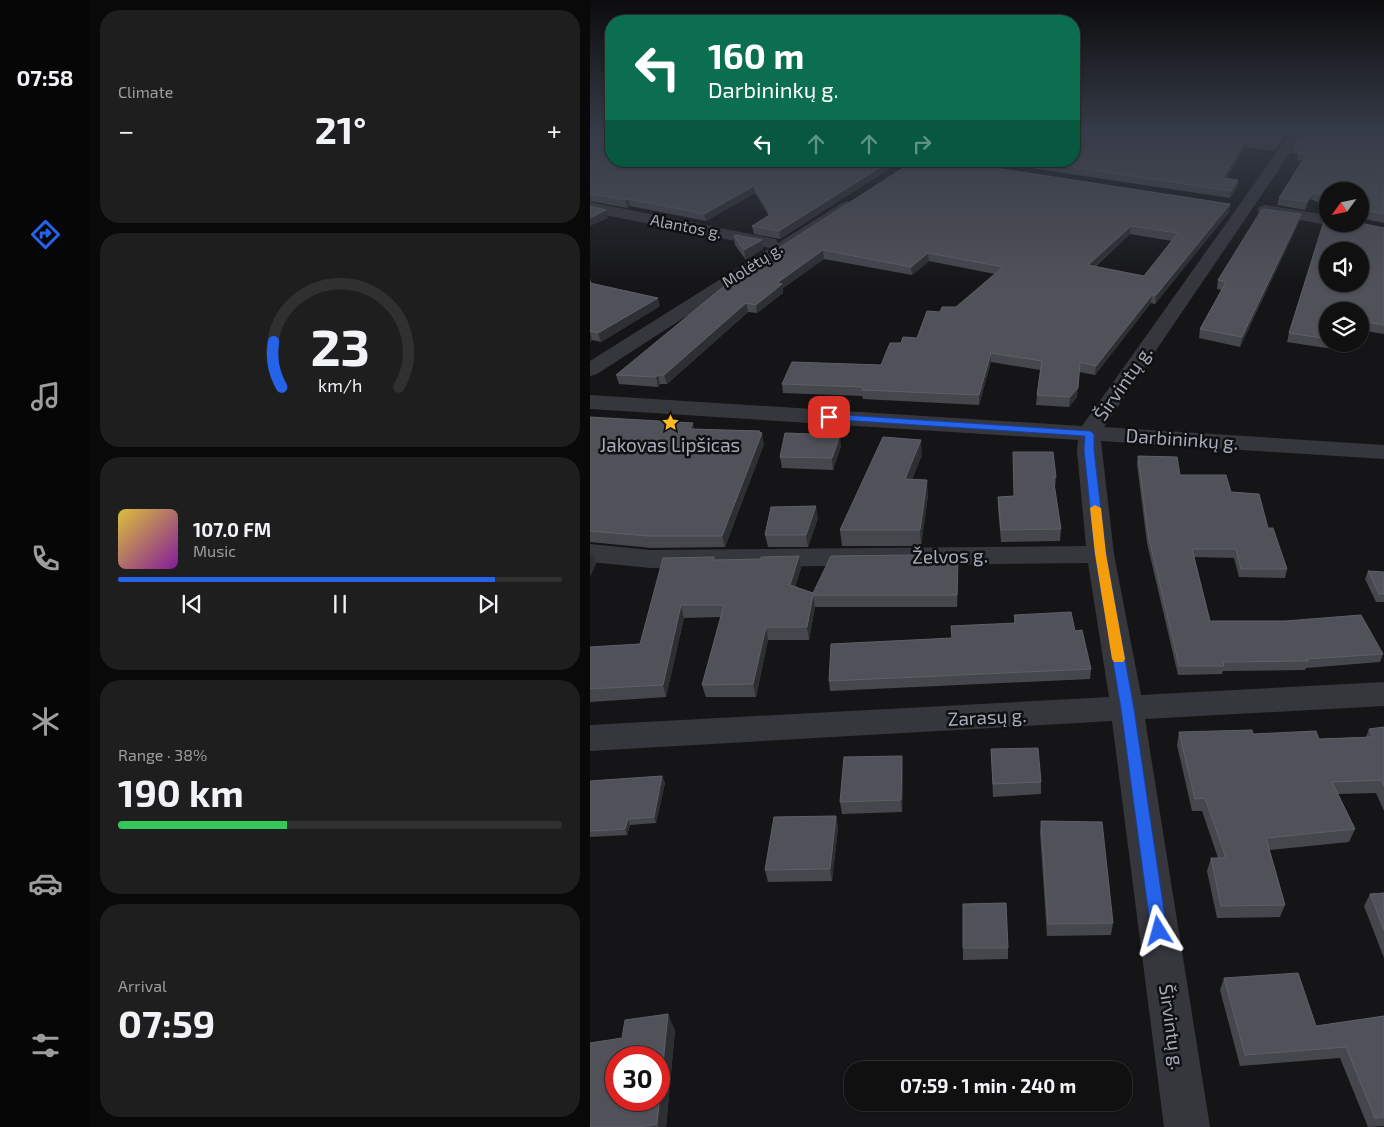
<!DOCTYPE html>
<meta charset="utf-8">
<style>
:root{--surface:#101011;--page:#1e1e1f;--text:#f1f3f6;--muted:#9c9d9f;--line:#303031;--accent:#2563eb}
body{margin:0;font-family:"Exo 2",sans-serif;background:var(--page);color:var(--text);height:100vh;display:flex;flex-direction:column;font-size:19px;white-space:nowrap}
*{box-sizing:border-box;margin:0}
p{font-size:16px;color:var(--muted)}
.icon{flex:none;width:28px;height:28px;fill:none;stroke:currentColor;stroke-width:2;stroke-linecap:round;stroke-linejoin:round}
.map{position:relative;flex:1;overflow:hidden}
.sheet{display:flex;flex-direction:column;gap:10px;padding:10px;background:#090909;width:500px}
.sheet>*{flex:none}
.banner{position:absolute;left:15px;top:15px;width:475px;height:152px;border-radius:20px;box-shadow:0 1px 4px #0004,0 0 0 1px var(--line);background:#0b6e4f;color:#fff;overflow:hidden}
.needle{width:32px;rotate:237deg}
.buttons{position:absolute;left:729px;top:182px;display:grid;gap:10px}
.buttons a{display:grid;place-items:center;width:50px;height:50px;border-radius:50%;background:var(--surface);box-shadow:0 1px 4px #0004,0 0 0 1px var(--line);font-size:25px}
.speed{position:absolute;left:15px;top:1046px;display:flex;gap:10px;font-size:25px;font-weight:700;text-align:center}
.speed>*{display:grid;place-content:center;width:65px;height:65px;border-radius:50%;background:var(--surface);box-shadow:0 1px 4px #0004,0 0 0 1px var(--line);line-height:1}
.speed .limit{border:8px solid #d22;background:#fff;color:#111}
.pin{position:absolute;display:grid;place-items:center;width:42px;height:42px;color:#fff;margin:-21px;border-radius:10px;box-shadow:0 2px 8px #0006}
.me{position:absolute;width:55px;margin:-28px;rotate:352deg;stroke-linejoin:round;filter:drop-shadow(0 0 4px #0008)}
.turn{display:flex;align-items:center;gap:18px;height:105px;padding:0 20px;font-size:22px}
.turn .icon{width:65px;height:65px;stroke-width:2.5}
.turn b{display:block;font-size:35px;line-height:42px}
.lanes{display:flex;align-items:center;height:48px;padding:0 20px;background:#0003;justify-content:center;gap:25px;direction:ltr}
.lanes .off{opacity:.35}
.big{font-size:38px;font-weight:700;line-height:1.1}
.sheet .tile{flex:1;display:flex;flex-direction:column;justify-content:center;gap:8px;min-width:0;padding:0 18px;border-radius:20px;background:var(--page)}
.sheet .dial{align-items:center;gap:0}
.dial svg{height:130px;overflow:visible;fill:none;stroke:var(--line);stroke-width:7;stroke-linecap:round;text-anchor:middle}
.dial text{fill:var(--text);stroke:none}
.song{display:flex;align-items:center;gap:15px}
.cover{width:60px;height:60px;border-radius:8px;background:linear-gradient(135deg,hsl(50 70% 55%),hsl(290 70% 35%))}
.played{height:5px;border-radius:2px;background:linear-gradient(90deg,var(--accent) 85%,var(--line) 85%)}
.keys{display:flex;justify-content:space-around;direction:ltr}
.heat{display:flex;justify-content:space-between;align-items:center;font-size:28px;direction:ltr}
.charge{height:8px;border-radius:4px;background:linear-gradient(90deg,#34c759 38%,var(--line) 0)}
.trip{position:absolute;left:254px;top:1061px;width:288px;height:50px;border-radius:20px;background:var(--surface);box-shadow:0 1px 4px #0004,0 0 0 1px var(--line);font-weight:700;line-height:50px;text-align:center}
main{display:flex;flex:1;min-height:0}
.tabs{display:flex;flex-direction:column;width:90px;justify-content:space-around;align-items:center;background:#060607;color:var(--muted)}
.tabs .icon{width:35px;height:35px}
.tabs .active{color:var(--accent)}
.tabs b{font-size:22px;color:var(--text)}
.map>svg:first-child{display:block}
.lines{fill:none;stroke-linecap:round;stroke-linejoin:round}
.minor{fill:#36373d;fill-rule:evenodd}
.wall{fill:#46474d;fill-rule:evenodd}
.shaded-wall{fill:#2e2f33}
.building{fill:#515259;stroke:#5e6068;fill-rule:evenodd}
.route{fill:#2563eb;stroke:#184099}
.slow{fill:#f59e0b}
.labels{text-anchor:middle;stroke-width:5;stroke-linejoin:round;paint-order:stroke}
.far-street-label{font-size:16px;fill:#a6abb9;stroke:#101012}
.street-label{font-size:19px;fill:#a6abb9;stroke:#101012}
.poi-label{font-size:19px;fill:#a6abb9;stroke:#101012}
</style>
<main>
<nav class="tabs">
<b>07:58</b>
<svg class="icon active" aria-label="directions" viewBox="0 0 24 24"><path d="M12 3l9 9-9 9-9-9zM9 14v-3h6M13 9l2 2-2 2"/></svg>
<svg class="icon" aria-label="music" viewBox="0 0 24 24"><path d="M9 18V5l10-2v13"/><circle cx="6" cy="18" r="3"/><circle cx="16" cy="16" r="3"/></svg>
<svg class="icon" aria-label="phone" viewBox="0 0 24 24"><path d="M5 4h4l2 5-3 2q2 4 5 5l2-3 5 2v4C11 20 4 13 5 4z"/></svg>
<svg class="icon" aria-label="climate" viewBox="0 0 24 24"><path d="M12 3v18M4 7l16 10M4 17L20 7"/></svg>
<svg class="icon" aria-label="car" viewBox="0 0 24 24"><path d="M5 17H2v-5l4-1 3-4h7l3 4 3 1v5h-3M9 17h6M6 11h13"/><circle cx="7" cy="17" r="2"/><circle cx="17" cy="17" r="2"/></svg>
<svg class="icon" aria-label="filters" viewBox="0 0 24 24"><path d="M4 7h16M4 17h16"/><circle cx="9" cy="7" r="2"/><circle cx="15" cy="17" r="2"/></svg>
</nav>
<section class="sheet">
<div class="tile"><p>Climate</p>
<div class="heat"><a>−</a><b class="big">21°</b><a>+</a></div>
</div>
<div class="tile dial"><svg viewBox="0 0 100 80">
<path d="M14 69A42 42 0 1 1 86 69"/>
<path d="M14 69A42 42 0 0 1 9 41" stroke="#2563eb"/>
<text x="50" y="56" font-size="32" font-weight="700">23</text>
<text x="50" y="72" font-size="11">km/h</text>
</svg></div>
<div class="tile">
<div class="song"><i class="cover"></i><div><b>107.0 FM</b><p>Music</p></div></div>
<div class="played"></div>
<div class="keys"><svg class="icon" aria-label="previous" viewBox="0 0 24 24"><path d="M18 5L8 12l10 7zM5 5v14"/></svg><svg class="icon" aria-label="pause" viewBox="0 0 24 24"><path d="M8 5v14M16 5v14"/></svg><svg class="icon" aria-label="next" viewBox="0 0 24 24"><path d="M6 5l10 7-10 7zM19 5v14"/></svg></div>
</div>
<div class="tile"><p>Range · 38%</p><b class="big">190 km</b><div class="charge"></div></div>
<div class="tile"><p>Arrival</p><b class="big">07:59</b></div>
</section>
<div class="map">
<svg width="794" height="1127" viewBox="0 0 794 1127">
<rect width="100%" height="100%" fill="#151517"/>
<g class="lines">
<!-- minor -->
<g class="minor">
<path d="M704 128H717L514 427 794 445V459L511 441 524 554 551 695 794 682V706L555 719 620 1127H574L522 721 0 751V725L519 697 498 563 61 568 0 562V544L61 550 496 546 487 451 488 440 0 409V395L492 426Z"/>
<path d="M257 201 262 203 265 206 262 209 7 374 0 376V361L180 248 0 212V202L180 238 186 239 188 243 252 203Z"/>
<path d="M675 205 738 215V224H742L738 225 669 213 667 210 669 207Z"/>
</g>
</g>
<!-- wall -->
<g class="wall">
<path d="M0 128 21 161H311L190 239 164 234 162 226 179 216 165 193 116 221 40 206 37 208 0 201Z"/>
<path d="M701 128 685 151 655 147 636 179 648 180 647 188 640 198 394 161H484Z"/>
<path d="M794 131V223L770 218V191H738V206L720 199 715 210 687 205 689 198 712 160H707L708 154 702 153 704 146Z"/>
<path d="M324 161 640 204 639 212 565 304 561 303 505 375 489 372 487 397 479 407 446 405 447 395 450 370 401 362 389 405 273 399 272 396 193 393 192 384 291 365 311 343 327 338 350 312 366 307 405 274 339 261 322 275 234 259 193 288V293L167 313 158 312 77 384H70L68 387 29 384 26 375ZM540 234 582 241 554 276 505 267Z"/>
<path d="M711 214 709 222 650 347 609 338 610 329 632 290 627 289 628 280Z"/>
<path d="M794 228V334L770 330V311H738V344H758L756 351 697 342 699 333Z"/>
<path d="M144 236 172 240 173 249 156 260 145 245Z"/>
<path d="M0 278 2 284 70 306 11 342 2 340 0 342Z"/>
<path d="M0 417 104 429 170 431 174 444 135 547 61 548 0 542Z"/>
<path d="M251 446 243 470 192 468 190 457Z"/>
<path d="M423 452 466 477 465 488 471 529 470 541 411 542 408 508V497L424 496Z"/>
<path d="M332 455 322 479 338 495 331 546H252L250 530Z"/>
<path d="M548 456 590 475 641 492 678 528 697 569 695 578 649 577 644 558 604 557 620 621 793 654 790 662 716 668 715 670 633 671 632 674 588 675 557 543 547 464Z"/>
<path d="M228 518 218 547H178L175 535Z"/>
<path d="M327 555V559L368 571 367 607H225L219 640H178L166 697H116L112 685 131 617 94 618 76 697 0 702V647L50 644 124 557 125 560 211 568 205 587 223 593Z"/>
<path d="M778 571 794 572V602H786L775 579Z"/>
<path d="M424 615 485 631 501 669 500 679 240 691 239 681 362 638 361 626 424 623Z"/>
<path d="M794 727V811L786 793 748 794 765 829 759 842 679 850 695 905 690 917 627 918 617 871 621 858H628L612 811H602L587 745 589 732 663 734 729 739 776 737 779 729Z"/>
<path d="M401 749 451 782V794L403 797Z"/>
<path d="M313 768 312 812 252 814 250 802Z"/>
<path d="M72 776 75 783 66 823 40 825 37 835 0 837V781Z"/>
<path d="M246 816 248 828 242 881 178 882 175 870Z"/>
<path d="M451 821 523 923 521 935 457 936 450 833Z"/>
<path d="M794 893V958L774 906 780 894Z"/>
<path d="M373 904 418 948V959L373 960Z"/>
<path d="M634 978 726 1026 794 1016V1126L778 1127 750 1058 650 1066 630 990Z"/>
<path d="M85 1030 76 1127H0Z"/>
</g>
<!-- shaded-wall -->
<g class="shaded-wall">
<path d="M698 128H701L685 151 687 144Z"/>
<path d="M656 140 655 147 632 186 633 178Z"/>
<path d="M300 161H311L190 239 189 231Z"/>
<path d="M648 180 647 188 640 198 641 191Z"/>
<path d="M164 186 165 193 116 221 114 214Z"/>
<path d="M722 192 720 199 715 210 717 202Z"/>
<path d="M38 199 40 206 37 208 35 200Z"/>
<path d="M640 204 639 212 565 304 566 295Z"/>
<path d="M16 210 18 218 0 226V218Z"/>
<path d="M711 214 709 222 650 347 652 337Z"/>
<path d="M541 226 540 234 497 273 498 265Z"/>
<path d="M172 240 173 249 156 260 154 250Z"/>
<path d="M233 250 234 259 193 288V293L167 313 166 305 187 283Z"/>
<path d="M338 253 339 261 322 275 321 267Z"/>
<path d="M562 295 561 303 505 375 506 366Z"/>
<path d="M68 298 70 306 11 342 8 333Z"/>
<path d="M156 303 158 312 77 384 74 375Z"/>
<path d="M0 332 2 340 0 342Z"/>
<path d="M401 353V362L389 405V395Z"/>
<path d="M490 362 487 397 479 407 480 397Z"/>
<path d="M68 375 70 384 68 387 66 377Z"/>
<path d="M103 423 105 434 100 429Z"/>
<path d="M170 431V436L172 433 174 444 135 547 132 536Z"/>
<path d="M250 435 251 446 243 470 242 458Z"/>
<path d="M331 440 332 455 316 495 315 479Z"/>
<path d="M337 480 338 495 331 546 330 530Z"/>
<path d="M226 506 228 518 218 547 216 535Z"/>
<path d="M2 553 6 564 0 577V556Z"/>
<path d="M209 556 211 568 202 597 200 585Z"/>
<path d="M368 559V571L367 607V595Z"/>
<path d="M223 595 225 607 219 640 217 627Z"/>
<path d="M91 605 94 618 76 697 73 685Z"/>
<path d="M176 627 178 640 166 697 163 684Z"/>
<path d="M312 756 313 768 312 812 311 800Z"/>
<path d="M72 776 75 783 66 823 64 817Z"/>
<path d="M246 816 248 828 242 881 240 869Z"/>
<path d="M38 819 40 825 37 835 35 829Z"/>
<path d="M78 1014 85 1030 76 1127H69L67 1124Z"/>
</g>
<!-- building -->
<g class="building">
<path d="M0 128H21V161H300L189 231 162 226 181 214 164 186 114 214 38 199 35 200 0 194Z"/>
<path d="M484 128H698L687 144 656 140 633 178 648 180 641 191 441 161H484Z"/>
<path d="M716 128H773L794 131V214L772 210 770 214V191H738V198L722 192 717 202 689 198 717 154 708 153 712 147 704 146Z"/>
<path d="M324 161H359L640 204 566 295H562L506 366 490 362 488 388 480 397 447 395 452 361 401 353 389 395 272 390 273 387 192 384 202 362 291 365 300 343H311L313 337 327 338 337 311 350 312 352 307H366L413 267 338 253 321 267 233 250 187 283 192 284 166 305 156 303 74 375H68L66 377 26 375 150 273ZM541 226 588 233 554 276 498 265Z"/>
<path d="M0 206 16 210 0 218Z"/>
<path d="M672 209 711 214 652 337 610 329 636 282 628 280Z"/>
<path d="M735 218 738 219V224H770V223L794 228V325L770 321V311H738V339L699 333ZM738 251H770V284H738Z"/>
<path d="M146 235 172 240 154 250 144 236Z"/>
<path d="M0 283 68 298 8 333 0 331Z"/>
<path d="M0 417 103 423 100 429 170 431 169 432 172 433 132 536H58L0 531Z"/>
<path d="M195 433 250 435 242 458 190 457Z"/>
<path d="M293 437 331 440 315 479 337 480 330 530H250Z"/>
<path d="M423 452H463L466 477H463L471 529 411 530 408 497 424 496Z"/>
<path d="M548 456 587 457 590 475H636L641 492 669 494 678 528H683L697 569H651L646 549H602L620 621H695L771 615 793 654 717 659 718 661 633 662 634 666H589L558 534Z"/>
<path d="M226 506 216 535H175L181 507Z"/>
<path d="M327 555 326 559H368L367 595H223L217 627H176L163 684 112 685 134 605H91L73 685 0 689V647L50 644 73 558 124 557 123 560 171 559V557L209 556 200 585 223 593 241 556Z"/>
<path d="M778 571 794 572V594H789Z"/>
<path d="M481 612 485 631 492 630 501 669 239 681 241 644 362 638 361 626 426 623 424 615Z"/>
<path d="M794 727V786L791 780 742 782 765 829 676 838 695 905 631 906 621 858H636L615 798 605 799 589 732 662 730 663 734 726 731 729 739 784 737 779 729Z"/>
<path d="M448 748 451 782 403 784 401 749Z"/>
<path d="M312 756 311 800 250 802 254 757Z"/>
<path d="M72 776 64 817 38 819 35 829 0 831V781Z"/>
<path d="M246 816 240 869 175 870 184 817Z"/>
<path d="M451 821 512 822 523 923 458 924Z"/>
<path d="M794 893V930L780 894Z"/>
<path d="M416 903 418 948H373V904Z"/>
<path d="M708 973 726 1026 794 1016V1117L785 1118 756 1047 655 1055 634 978Z"/>
<path d="M78 1014 67 1124 48 1127H0V1043L32 1038 35 1020ZM26 1058H69V1100H26Z"/>
</g>
<!-- sky -->
<linearGradient id="sky" x2="0" y2="1"><stop stop-color="#0c0c0d"/><stop offset="0.45" stop-color="#353b47"/><stop offset="1" stop-color="#353b47" stop-opacity="0"/></linearGradient>
<rect width="794" height="286" fill="url(#sky)"/>
<!-- route -->
<path class="route" d="M239 414 500 431 504 434V450L516 554 544 709 577 931 575 936 569 939 563 936 561 931 531 709 505 554 494 450 495 436 235 419 234 417Z"/>
<!-- slow -->
<path class="slow" d="M505 505 511 508 516 554 535 659 533 662H524L522 659 505 554 500 508Z"/>
<!-- icons -->
<defs>
<symbol id="sight-bare" viewBox="-9 -9 18 18"><path d="M0-6L1.8-2.2L6-1.7L2.9 1.2L3.7 5.4L0 3.3L-3.7 5.4L-2.9 1.2L-6-1.7L-1.8-2.2Z" fill="#ffb925" stroke="#101012" stroke-width="2.5" paint-order="stroke"/></symbol>
</defs>
<g fill-rule="evenodd">
<use href="#sight-bare" x="68" y="410" width="25" height="25"/>
</g>
<g class="labels">
<!-- far-street labels -->
<g class="far-street-label">
<text transform="translate(96 226) rotate(11)" y="6">Alantos g.</text>
<text transform="translate(162 265) rotate(-33)" y="6">Molėtų g.</text>
</g>
<!-- street labels -->
<g class="street-label">
<text transform="translate(533 383) rotate(-55)" y="7">Širvintų g.</text>
<text transform="translate(592 439) rotate(4)" y="7">Darbininkų g.</text>
<text transform="translate(360 556) rotate(-1)" y="7">Želvos g.</text>
<text transform="translate(397 717) rotate(-3)" y="7">Zarasų g.</text>
<text transform="translate(582 1027) rotate(82)" y="7">Širvintų g.</text>
</g>
<!-- poi labels -->
<g class="poi-label">
<text x="80" y="452">Jakovas Lipšicas</text>
</g>
</g>
</svg>
<div class="buttons">
<a><svg class="needle" viewBox="-14 -14 28 28"><path d="M0-13l5 13h-10z" fill="#e53935"/><path d="M0 13l5-13h-10z" fill="#9c9d9f"/></svg></a>
<a><svg class="icon" aria-label="sound" viewBox="0 0 24 24"><path d="M4 9h4l5-4v14l-5-4H4zM17 9q2 3 0 6"/></svg></a>
<a><svg class="icon" aria-label="layers" viewBox="0 0 24 24"><path d="M12 4l9 5-9 5-9-5zM3 14l9 5 9-5"/></svg></a>
</div>
<div class="speed"><div class="limit">30</div></div>
<div class="pin" style="left:239px;top:417px;background:#d93025"><svg class="icon" aria-label="arrive" viewBox="0 0 24 24"><path d="M6 21V4h12l-3 4 3 4H6"/></svg></div>
<svg class="me" style="left:569px;top:931px" viewBox="-20 -20 40 40"><path d="M0-17L14 15 0 8-14 15z" fill="#2563eb" stroke="#fff" stroke-width="4"/></svg>
<div class="trip">07:59 · 1 min · 240 m</div>
<div class="banner">
<div class="turn"><svg class="icon" aria-label="left" viewBox="0 0 24 24"><path d="M17 20v-9H6M10 6l-5 5 5 5"/></svg><div><b>160 m</b>Darbininkų g.</div></div>
<div class="lanes"><svg class="icon" aria-label="left" viewBox="0 0 24 24"><path d="M17 20v-9H6M10 6l-5 5 5 5"/></svg><svg class="icon off" aria-label="ahead" viewBox="0 0 24 24"><path d="M12 20V5M6 11l6-6 6 6"/></svg><svg class="icon off" aria-label="ahead" viewBox="0 0 24 24"><path d="M12 20V5M6 11l6-6 6 6"/></svg><svg class="icon off" aria-label="right" viewBox="0 0 24 24"><path d="M7 20v-9h11M14 6l5 5-5 5"/></svg></div>
</div>
</div>
</main>
